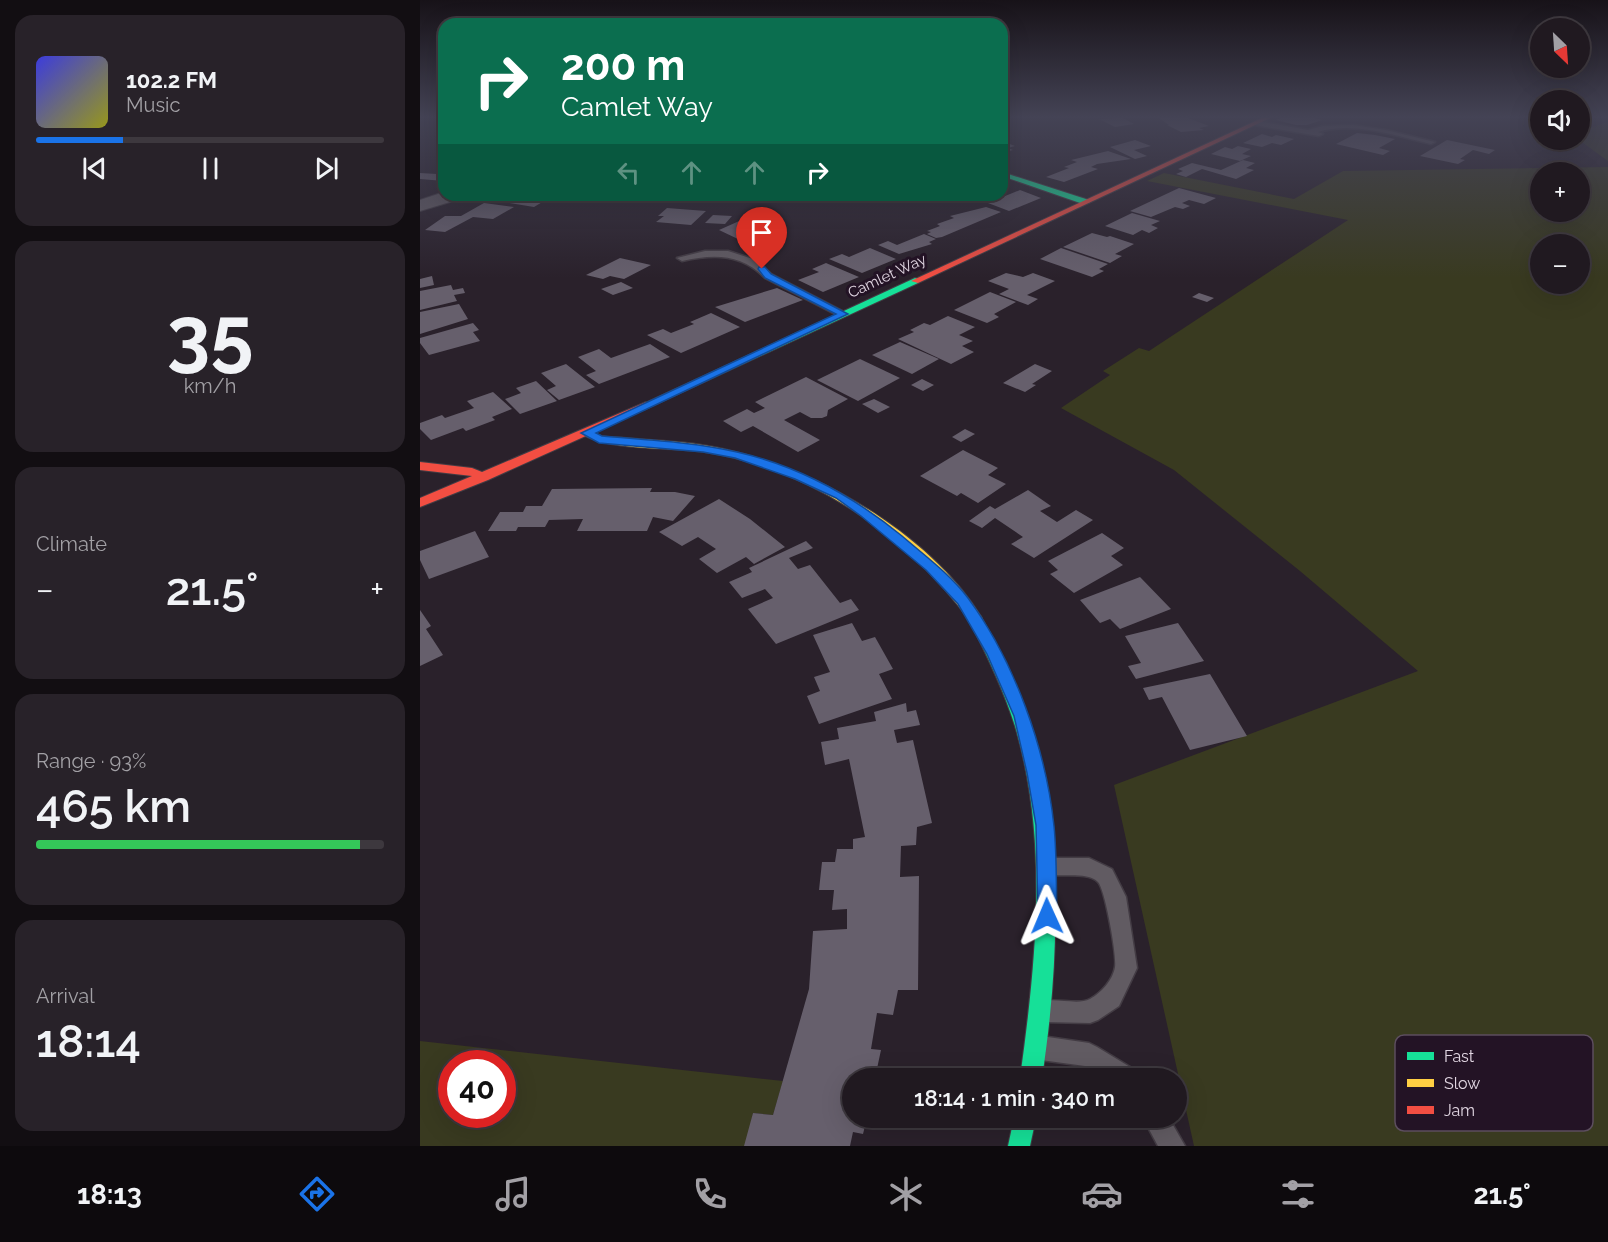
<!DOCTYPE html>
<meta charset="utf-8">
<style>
:root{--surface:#201920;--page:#282229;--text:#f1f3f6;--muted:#a2a0a5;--line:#3d383e;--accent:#1a73e8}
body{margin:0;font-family:Raleway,sans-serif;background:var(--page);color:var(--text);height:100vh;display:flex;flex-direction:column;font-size:22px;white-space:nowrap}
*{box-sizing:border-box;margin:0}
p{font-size:20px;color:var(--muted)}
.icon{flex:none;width:33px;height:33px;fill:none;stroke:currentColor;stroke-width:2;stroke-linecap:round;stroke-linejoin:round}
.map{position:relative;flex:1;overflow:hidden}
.side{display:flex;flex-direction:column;gap:15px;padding:15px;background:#120e12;width:420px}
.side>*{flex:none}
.guide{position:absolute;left:18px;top:18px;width:570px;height:183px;border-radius:18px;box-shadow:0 6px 24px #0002,0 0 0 2px var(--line);background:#0b6e4f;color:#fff;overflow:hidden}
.needle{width:39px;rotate:155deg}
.tools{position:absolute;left:1110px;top:18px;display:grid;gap:12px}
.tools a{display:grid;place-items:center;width:60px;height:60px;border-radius:50%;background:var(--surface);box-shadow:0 6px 24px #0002,0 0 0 2px var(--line);font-size:30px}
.speed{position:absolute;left:18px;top:1050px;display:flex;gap:12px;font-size:30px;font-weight:700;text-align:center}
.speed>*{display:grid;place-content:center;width:78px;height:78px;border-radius:50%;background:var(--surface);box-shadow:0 6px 24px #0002,0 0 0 2px var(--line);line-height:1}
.speed .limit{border:9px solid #d22;background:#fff;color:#111}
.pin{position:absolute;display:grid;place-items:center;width:51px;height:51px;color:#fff;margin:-62px -26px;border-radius:50% 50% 50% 0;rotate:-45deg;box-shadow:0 0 6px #0007}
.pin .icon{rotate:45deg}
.me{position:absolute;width:66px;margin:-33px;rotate:359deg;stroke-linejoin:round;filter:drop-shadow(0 0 4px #0008)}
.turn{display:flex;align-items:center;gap:21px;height:126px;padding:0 24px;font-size:27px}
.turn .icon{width:78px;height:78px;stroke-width:2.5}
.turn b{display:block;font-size:42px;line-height:51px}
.lanes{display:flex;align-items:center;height:57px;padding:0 24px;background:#0003;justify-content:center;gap:30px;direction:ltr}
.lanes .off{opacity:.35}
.big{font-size:45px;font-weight:600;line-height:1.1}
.side .tile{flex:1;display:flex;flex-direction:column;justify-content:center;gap:9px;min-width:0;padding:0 21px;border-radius:18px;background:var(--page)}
.side .dial{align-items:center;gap:0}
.dial b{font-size:78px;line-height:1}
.song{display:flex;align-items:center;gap:18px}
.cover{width:72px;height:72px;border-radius:9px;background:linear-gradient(135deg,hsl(240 70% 55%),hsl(60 70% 35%))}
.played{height:6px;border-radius:3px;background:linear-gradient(90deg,var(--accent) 25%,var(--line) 25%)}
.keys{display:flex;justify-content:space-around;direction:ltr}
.heat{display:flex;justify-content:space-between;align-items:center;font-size:33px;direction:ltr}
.charge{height:9px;border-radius:4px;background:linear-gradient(90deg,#34c759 93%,var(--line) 0)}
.trip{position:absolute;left:422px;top:1068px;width:345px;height:60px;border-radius:30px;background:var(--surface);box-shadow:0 6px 24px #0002,0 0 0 2px var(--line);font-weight:600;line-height:60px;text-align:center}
.dock{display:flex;height:96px;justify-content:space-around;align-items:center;background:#0d0a0d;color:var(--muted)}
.dock .icon{width:42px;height:42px}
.dock .active{color:var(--accent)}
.dock b{font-size:27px;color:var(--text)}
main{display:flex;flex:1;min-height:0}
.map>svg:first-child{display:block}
.green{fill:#393a20;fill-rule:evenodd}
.building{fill:#665f6c}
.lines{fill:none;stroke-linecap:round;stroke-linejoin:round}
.lane-casing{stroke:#433c44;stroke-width:3}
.street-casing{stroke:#433c44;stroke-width:2}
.fast-casing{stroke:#433c44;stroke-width:2}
.slow-casing{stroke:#433c44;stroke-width:2}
.jam-casing{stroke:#433c44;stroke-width:2}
.lane{fill:#615b62;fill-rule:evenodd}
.street{fill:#615b62;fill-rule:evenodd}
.fast{fill:#16e098;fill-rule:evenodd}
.slow{fill:#ffcf43;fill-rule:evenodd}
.jam{fill:#f24e42;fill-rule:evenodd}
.route{fill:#1a73e8;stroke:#114b97;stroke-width:1.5}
.labels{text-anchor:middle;stroke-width:6;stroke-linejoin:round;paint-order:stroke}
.far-street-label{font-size:15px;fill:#e1d6e2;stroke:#231325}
.key{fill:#231325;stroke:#5c4e5e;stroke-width:1.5}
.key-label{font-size:16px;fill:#e1d6e2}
</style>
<main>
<section class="side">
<div class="tile">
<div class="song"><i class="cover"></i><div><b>102.2 FM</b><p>Music</p></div></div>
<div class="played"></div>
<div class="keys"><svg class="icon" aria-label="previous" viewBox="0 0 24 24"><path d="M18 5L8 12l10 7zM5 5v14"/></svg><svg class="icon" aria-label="pause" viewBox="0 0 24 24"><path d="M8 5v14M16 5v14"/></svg><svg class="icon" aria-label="next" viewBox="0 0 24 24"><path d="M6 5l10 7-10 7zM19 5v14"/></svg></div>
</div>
<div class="tile dial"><b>35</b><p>km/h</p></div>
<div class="tile"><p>Climate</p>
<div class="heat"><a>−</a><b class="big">21.5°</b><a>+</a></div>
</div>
<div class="tile"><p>Range · 93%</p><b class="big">465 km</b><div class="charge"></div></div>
<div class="tile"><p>Arrival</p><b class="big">18:14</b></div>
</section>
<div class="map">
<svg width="1188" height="1146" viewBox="0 0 1188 1146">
<rect width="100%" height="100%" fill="#2a212b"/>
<!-- green -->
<g class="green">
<path d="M1188 122V161L1159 140 1160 131Z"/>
<path d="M1188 167V1146H774L694 785 998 671 880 571 754 470 641 408 690 375 683 371 719 348 729 351 928 220 727 181 744 173 874 199 923 171ZM1120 172H1160V212H1120ZM1120 244H1160V284H1120Z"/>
<path d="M0 1041 363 1081 353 1115 333 1113 326 1146H0ZM32 1064H82V1114H32Z"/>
</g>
<!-- building -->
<g class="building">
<path d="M703 118 714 124 695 127 679 119Z"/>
<path d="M739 118H768L789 126 779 128 784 130 761 132 747 125H749Z"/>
<path d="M861 118H894L902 120 887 125H876L856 120Z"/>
<path d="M937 133 955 135 975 139 959 148 970 151 963 155 916 144Z"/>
<path d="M842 134 852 137 856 135 874 139 861 145 852 143 842 147 823 143Z"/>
<path d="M715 140 731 146 714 150 727 156 715 159 690 147Z"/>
<path d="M1027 140 1075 150 1069 154 1053 150 1040 159 1045 160 1038 164 1000 156Z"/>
<path d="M582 141 595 146 588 148 593 150 582 153Z"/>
<path d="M818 146 831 149 822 154 831 156 820 161 791 154 805 147 812 149Z"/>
<path d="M688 151 711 159 677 164 671 167 678 169 644 182 626 177 649 168 644 167 657 162 651 160Z"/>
<path d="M823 160 835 163 826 168 834 170 816 179 782 169 766 177 756 174 763 171 758 169 772 163 801 170Z"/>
<path d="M21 171H24V181L0 179V173L17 174Z"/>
<path d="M759 188 796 198 784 204 769 200 762 203 770 206 763 209 755 207 731 217 710 211Z"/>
<path d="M600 190 621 198 589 211 568 203Z"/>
<path d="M88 195H133L141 198 135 201H124L114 207 83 202 86 201 79 200Z"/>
<path d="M64 203 94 207 73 219 53 217 25 232 5 230 25 216H41Z"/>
<path d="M566 207 581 212 522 237 516 238 507 234 511 232 507 231 520 226 517 224 534 218 530 216Z"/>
<path d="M247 208 286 211 271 225 236 222 244 216H238Z"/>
<path d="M712 213 740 221 731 225 738 228 729 233 722 230 713 235 685 226Z"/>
<path d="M293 215 312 216 305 224 285 223Z"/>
<path d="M326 218 352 230 320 240 299 230Z"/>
<path d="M672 233 687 237 690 236 714 244 695 254 702 256 690 263 643 247Z"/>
<path d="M504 234 516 239 509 242 512 244 479 254 458 245 468 241 477 245Z"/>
<path d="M450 248 476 259 442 273 409 259 422 254 429 257Z"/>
<path d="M641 248 688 264 679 269 684 271 672 277 620 259Z"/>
<path d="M200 258 231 265 204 279 190 276 183 279 166 275Z"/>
<path d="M406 263 439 277 403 292 378 280 399 272 392 269Z"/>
<path d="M586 273 603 277 613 273 635 281 607 295 618 299 608 305 579 294 589 289 568 281Z"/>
<path d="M12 276 14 285 0 288V279Z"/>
<path d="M201 282 213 288 193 295 181 289Z"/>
<path d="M31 285 33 290 43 288 45 293 34 295 37 301 0 310V291Z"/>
<path d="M357 288 383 300 325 322 295 307Z"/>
<path d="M570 292 596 302 574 314 579 317 567 323 534 310Z"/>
<path d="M779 293 794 298 787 302 772 297Z"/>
<path d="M39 304 48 319 0 334V312Z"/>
<path d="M291 313 320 327 261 353 227 335 243 329 251 333 274 324 270 322Z"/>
<path d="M528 316 555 327 539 335 553 341 542 346 554 352 531 364 478 339 494 332 490 330 504 323 510 325Z"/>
<path d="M53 323 59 330 53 332 60 341 9 355 0 343V338Z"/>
<path d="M480 342 519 359 492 374 452 355Z"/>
<path d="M230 344 250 357 179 384 166 375 176 371 158 357 179 349 191 358Z"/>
<path d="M440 359 480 378 438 401 397 380Z"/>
<path d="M146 364 175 387 139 400 127 390 136 386 121 373Z"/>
<path d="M615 364 632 371 612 384 616 385 605 392 583 383Z"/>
<path d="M386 377 428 399 408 410 407 416 402 418H391L380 412 364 420 400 440 378 452 333 426 321 432 303 421 327 409 334 413 345 408 335 402Z"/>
<path d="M502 379 514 385 503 391 491 385Z"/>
<path d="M116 381 137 401 100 414 85 399 101 393 96 388Z"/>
<path d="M73 392 92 409 72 417 75 420 46 431 43 428 11 440 0 429V423L22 415 25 418 54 408 47 401Z"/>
<path d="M454 399 470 407 458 413 442 404Z"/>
<path d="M545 429 555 434 541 442 532 437Z"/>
<path d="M543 450 578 468 568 475 586 484 558 503 541 493 537 496 500 476Z"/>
<path d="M232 488 230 492H255L275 496 253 521 233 517 227 531H157L163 519 129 520 125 527H98L96 531H68L80 512H103L106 506H122L132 489Z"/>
<path d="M608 490 631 506 620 511 637 522 656 510 673 520 614 558 591 544 603 537 575 518 562 528 549 521 570 506 575 509Z"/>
<path d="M299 499 330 519 365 547 334 564 326 557 297 573 279 559 296 549 278 537 262 546 239 532Z"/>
<path d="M55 531 69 557 9 579 0 560V551Z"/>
<path d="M682 533 704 548 691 556 703 565 654 593 630 574 638 570 628 561Z"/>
<path d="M386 541 393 548 369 558 378 569 390 565 420 603 431 599 439 610 356 644 328 609 353 598 345 589 322 598 309 582 332 572 329 568Z"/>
<path d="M720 577 751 609 700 629 690 619 680 623 660 600Z"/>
<path d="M0 610 11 626 6 629 23 655 0 666Z"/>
<path d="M432 623 442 641 455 637 473 669 459 674 472 699 399 724 387 696 400 691 394 677 410 672 393 635Z"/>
<path d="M758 623 784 661 716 679 708 666 721 663 705 636Z"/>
<path d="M790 674 827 736 770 750 742 697 729 700 723 688Z"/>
<path d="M486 703 487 712 496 710 500 725 474 730 477 743 493 740 512 823 497 827 496 845 481 846 480 877 499 876 498 990H478L473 1015 457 1013 451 1049 461 1050 455 1078H432V1118H447L443 1134 433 1132 430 1146H324L333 1113 353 1115 389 989 393 931 427 929V909L412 910 414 890H399L402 862H415L417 849H433V839L445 837 429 759 405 765 401 742 419 739 417 728 456 721 454 712Z"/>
</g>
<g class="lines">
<defs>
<g id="lane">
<path d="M837 121 888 130 903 126 933 125 966 130 1015 142 1011 144C976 136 934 121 898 132L903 134 899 136 834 125Z"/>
<path d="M285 251H308L333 259 351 274 428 314 419 316 345 278C321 253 293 254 262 261L257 258Z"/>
<path d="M627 858H669L692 869 706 897 717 968 699 1006 678 1020 670 1023 624 1022 616 1019 613 1011 616 1003C632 996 657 1006 670 999 681 993 693 980 695 967 697 956 685 889 678 882 667 870 635 879 620 873L617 867 620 861Z"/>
<path d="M621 1036 669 1043 677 1047 715 1070 719 1078H686L665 1066 621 1060 613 1056 609 1048 613 1040Z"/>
<path d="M723 1118H749L765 1146H738Z"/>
</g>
<path id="street" d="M24 192V195H43L40 199 0 211V200Z"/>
<g id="fast">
<path d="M582 172 669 200 670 202 663 204 582 176Z"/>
<path d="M495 278 498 279V283L230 407 226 408 221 405Z"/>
<path d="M555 613 560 615C644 757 646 919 622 1078H600C616 963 629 840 595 726 583 688 566 653 548 618Z"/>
<path d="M594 1118H616L610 1146H588Z"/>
</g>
<path id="slow" d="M167 430 181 436C222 440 264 440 304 449 399 470 510 534 562 618L560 621H550C488 536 390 468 284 452 248 447 194 451 163 435V431Z"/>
<g id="jam">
<path d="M842 118H850L498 283 491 281Z"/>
<path d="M226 402 231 405 230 407 68 480 0 507V498L52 476 0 470V462L52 468 62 472Z"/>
</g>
</defs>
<!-- lane casing -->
<use href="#lane" class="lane-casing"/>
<!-- street casing -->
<use href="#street" class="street-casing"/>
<!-- fast casing -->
<use href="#fast" class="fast-casing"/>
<!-- slow casing -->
<use href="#slow" class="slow-casing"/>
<!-- jam casing -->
<use href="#jam" class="jam-casing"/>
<!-- lane -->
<use href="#lane" class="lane"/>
<!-- street -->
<use href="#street" class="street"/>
<!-- fast -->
<use href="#fast" class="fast"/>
<!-- slow -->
<use href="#slow" class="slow"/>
<!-- jam -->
<use href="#jam" class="jam"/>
</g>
<!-- sky -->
<linearGradient id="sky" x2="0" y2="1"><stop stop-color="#171218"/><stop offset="0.42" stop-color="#444355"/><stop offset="1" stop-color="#444355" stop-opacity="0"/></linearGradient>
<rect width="1188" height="278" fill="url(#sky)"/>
<!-- route -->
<path class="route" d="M339 267H345L351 274 428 314 176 433 182 436C227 440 273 442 317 452 379 466 433 496 482 536 504 555 530 574 548 598 594 660 626 749 634 826 637 855 636 886 637 916L634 923 627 925 621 923 618 916 616 825 607 773 594 716 567 654 538 604 506 570 441 516 416 498 375 479 315 458 283 452 179 443 161 433 416 314 345 278 338 269Z"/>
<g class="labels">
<!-- far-street labels -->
<g class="far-street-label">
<text transform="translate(467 276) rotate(-25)" y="5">Camlet Way</text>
</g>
</g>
<!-- legend -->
<rect x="975" y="1035" width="198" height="96" rx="9" class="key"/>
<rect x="987" y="1052" width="27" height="8" fill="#16e098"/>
<rect x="987" y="1079" width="27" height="8" fill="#ffcf43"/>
<rect x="987" y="1106" width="27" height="8" fill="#f24e42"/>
<g class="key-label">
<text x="1024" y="1062">Fast</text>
<text x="1024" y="1089">Slow</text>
<text x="1024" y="1116">Jam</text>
</g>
</svg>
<div class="tools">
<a><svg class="needle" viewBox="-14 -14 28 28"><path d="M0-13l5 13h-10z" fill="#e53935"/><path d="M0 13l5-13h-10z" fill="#a2a0a5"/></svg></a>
<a><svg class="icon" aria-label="sound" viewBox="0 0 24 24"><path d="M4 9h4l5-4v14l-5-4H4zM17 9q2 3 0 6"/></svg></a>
<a>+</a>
<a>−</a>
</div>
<div class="speed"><div class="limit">40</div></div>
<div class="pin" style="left:342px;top:269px;background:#d93025"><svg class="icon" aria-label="arrive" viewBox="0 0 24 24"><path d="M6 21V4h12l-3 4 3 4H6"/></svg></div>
<svg class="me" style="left:627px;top:916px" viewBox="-20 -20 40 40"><path d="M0-17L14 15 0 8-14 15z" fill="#1a73e8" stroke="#fff" stroke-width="4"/></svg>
<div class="trip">18:14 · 1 min · 340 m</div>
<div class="guide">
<div class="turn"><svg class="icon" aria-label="right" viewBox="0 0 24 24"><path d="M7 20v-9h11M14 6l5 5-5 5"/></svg><div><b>200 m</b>Camlet Way</div></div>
<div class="lanes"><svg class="icon off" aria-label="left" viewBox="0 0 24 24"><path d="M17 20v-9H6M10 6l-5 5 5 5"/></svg><svg class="icon off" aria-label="ahead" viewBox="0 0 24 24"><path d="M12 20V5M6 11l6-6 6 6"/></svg><svg class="icon off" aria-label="ahead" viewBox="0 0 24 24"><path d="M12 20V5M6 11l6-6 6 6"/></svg><svg class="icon" aria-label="right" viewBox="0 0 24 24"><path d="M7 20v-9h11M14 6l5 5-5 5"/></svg></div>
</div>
</div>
</main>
<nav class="dock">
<b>18:13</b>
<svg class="icon active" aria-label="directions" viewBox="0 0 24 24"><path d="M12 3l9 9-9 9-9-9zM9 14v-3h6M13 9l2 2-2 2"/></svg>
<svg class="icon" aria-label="music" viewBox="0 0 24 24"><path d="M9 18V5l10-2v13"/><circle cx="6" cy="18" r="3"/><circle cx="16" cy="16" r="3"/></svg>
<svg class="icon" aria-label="phone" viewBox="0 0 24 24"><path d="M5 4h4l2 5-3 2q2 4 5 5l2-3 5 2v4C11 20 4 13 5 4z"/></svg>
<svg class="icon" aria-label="climate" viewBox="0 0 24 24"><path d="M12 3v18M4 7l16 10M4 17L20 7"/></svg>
<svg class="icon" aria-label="car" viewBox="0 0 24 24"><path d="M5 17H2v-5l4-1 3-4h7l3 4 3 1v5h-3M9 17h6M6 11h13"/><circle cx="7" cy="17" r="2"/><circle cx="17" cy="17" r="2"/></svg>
<svg class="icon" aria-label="filters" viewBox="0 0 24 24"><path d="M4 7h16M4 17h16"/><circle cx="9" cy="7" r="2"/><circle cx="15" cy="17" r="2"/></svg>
<b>21.5°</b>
</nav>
